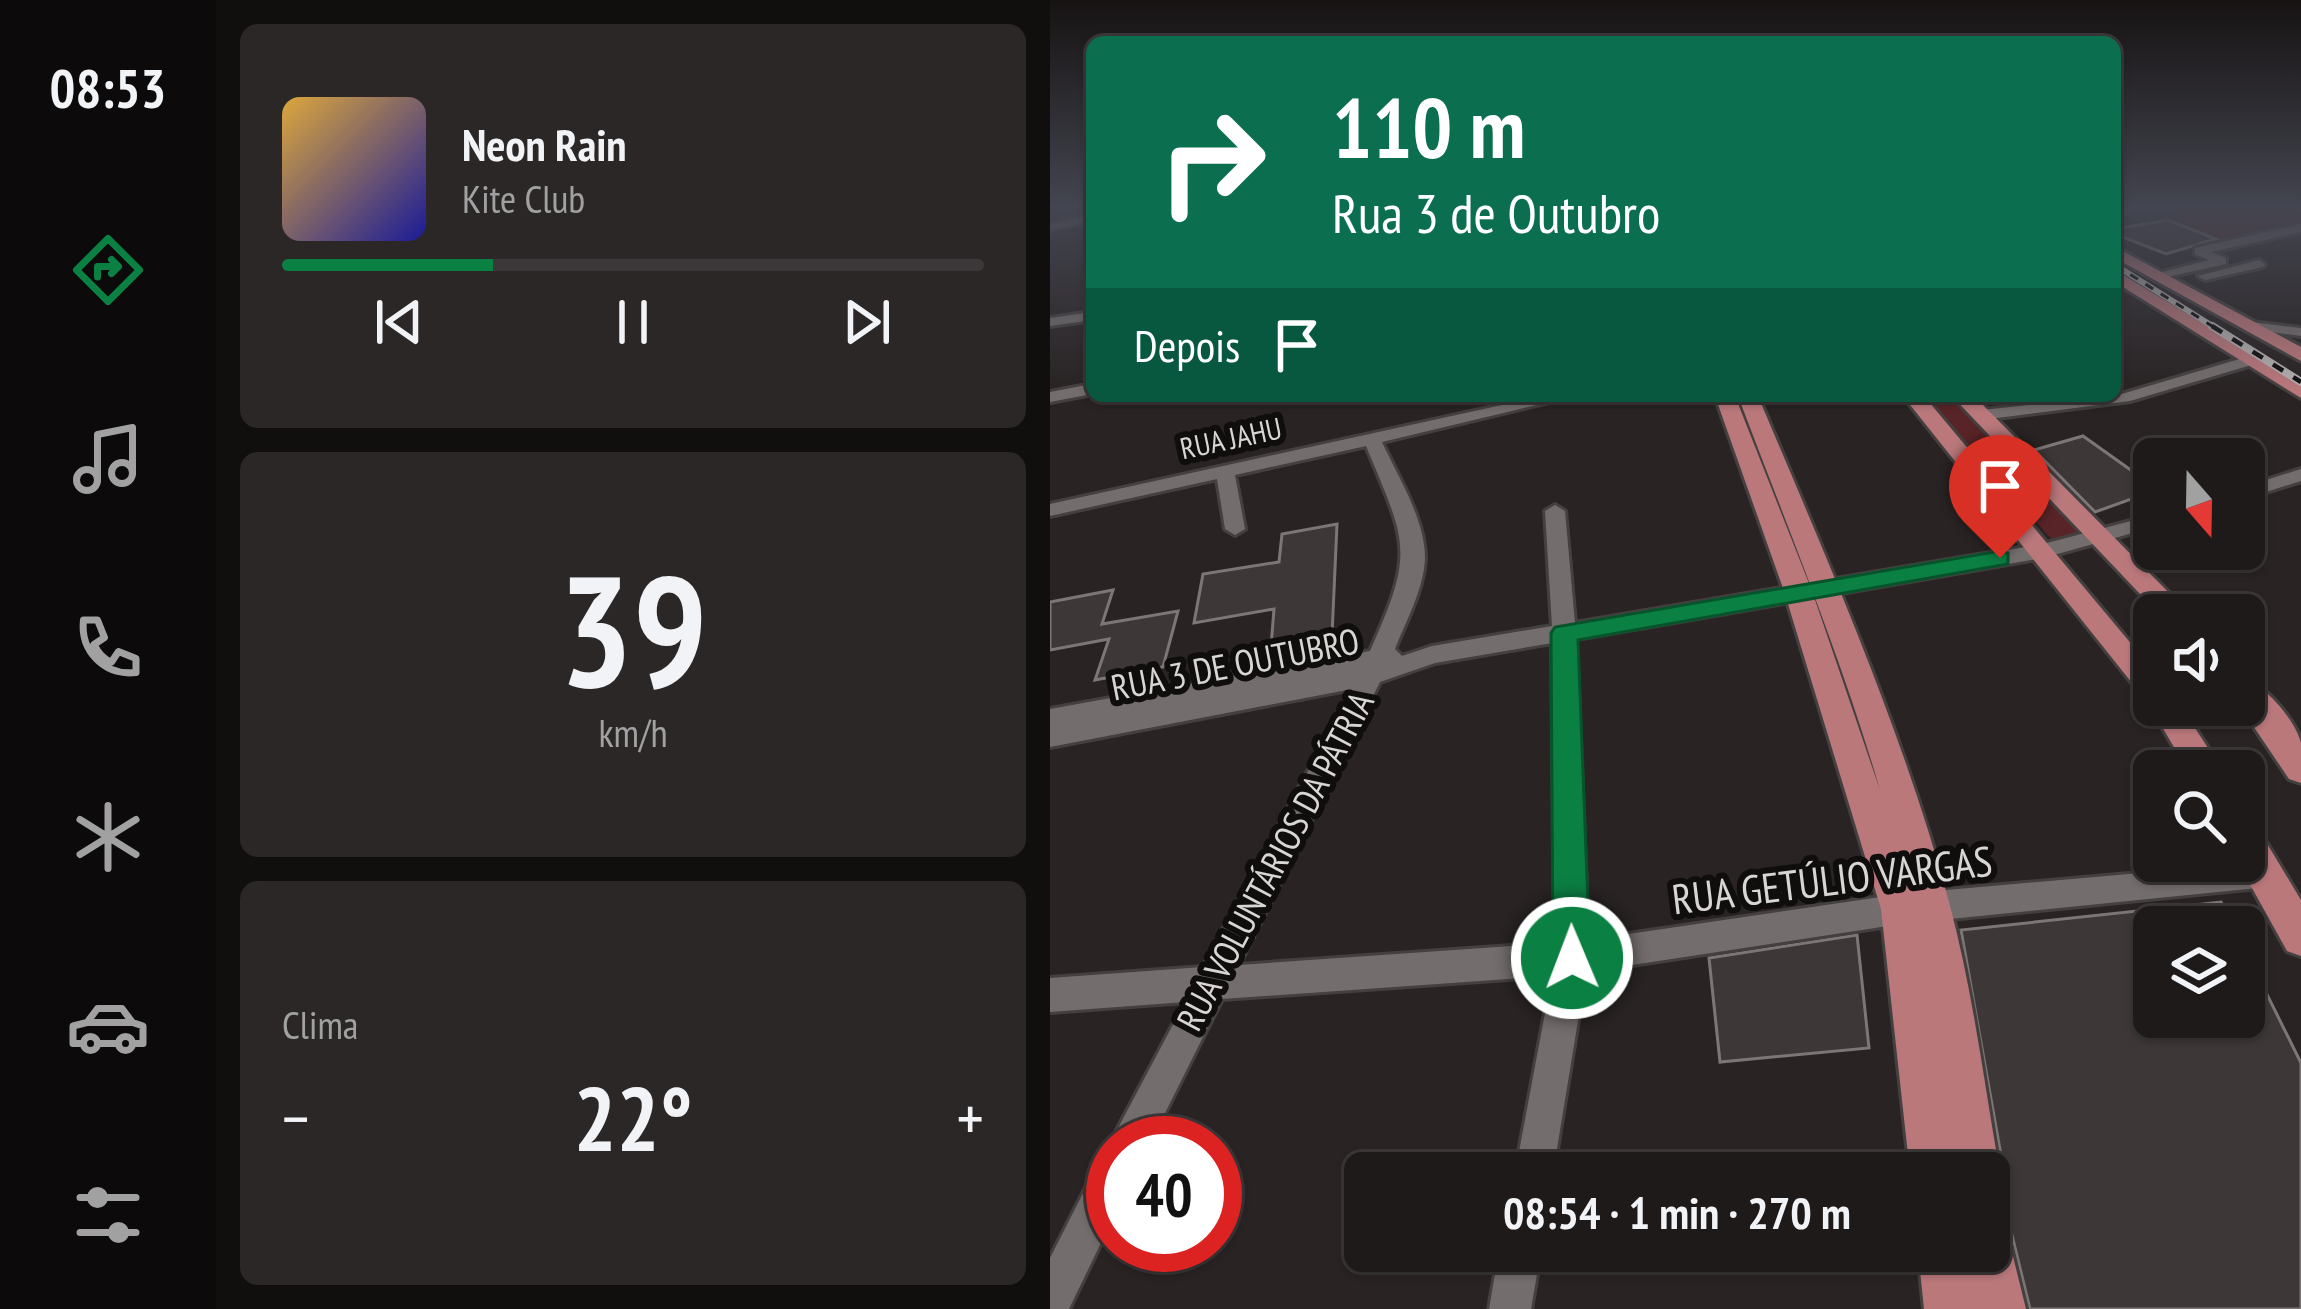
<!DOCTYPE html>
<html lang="pt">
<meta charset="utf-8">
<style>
:root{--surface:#1f1a1a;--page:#2c2727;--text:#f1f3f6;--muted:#a1a1a2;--line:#3c3839;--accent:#0b8043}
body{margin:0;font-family:"PT Sans Narrow",sans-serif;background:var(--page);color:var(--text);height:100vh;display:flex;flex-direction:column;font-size:45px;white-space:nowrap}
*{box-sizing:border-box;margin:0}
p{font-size:39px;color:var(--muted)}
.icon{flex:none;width:66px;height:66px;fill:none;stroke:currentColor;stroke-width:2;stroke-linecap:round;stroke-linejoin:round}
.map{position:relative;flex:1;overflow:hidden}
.details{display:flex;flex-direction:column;gap:24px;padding:24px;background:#110e0e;width:834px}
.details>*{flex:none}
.banner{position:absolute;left:36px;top:36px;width:1035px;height:366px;border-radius:18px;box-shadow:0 3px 9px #0004,0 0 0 3px var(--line);background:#0b6e4f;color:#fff;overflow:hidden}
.needle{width:78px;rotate:160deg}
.fabs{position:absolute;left:1083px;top:438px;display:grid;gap:24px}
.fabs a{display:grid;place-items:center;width:132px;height:132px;border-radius:18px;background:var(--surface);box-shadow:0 3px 9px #0004,0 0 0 3px var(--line);font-size:60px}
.speed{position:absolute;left:36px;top:1116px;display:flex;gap:24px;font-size:60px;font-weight:700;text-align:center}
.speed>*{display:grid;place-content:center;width:156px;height:156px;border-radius:50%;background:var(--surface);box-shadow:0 3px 9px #0004,0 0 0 3px var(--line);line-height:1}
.speed .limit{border:18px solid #d22;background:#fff;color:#111}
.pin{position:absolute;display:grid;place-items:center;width:102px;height:102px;color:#fff;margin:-123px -51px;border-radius:50% 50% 50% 0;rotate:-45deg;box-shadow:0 0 12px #0007}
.pin .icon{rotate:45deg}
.me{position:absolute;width:132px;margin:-66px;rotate:359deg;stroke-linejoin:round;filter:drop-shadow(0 0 9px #0008)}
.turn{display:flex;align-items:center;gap:42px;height:252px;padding:0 48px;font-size:54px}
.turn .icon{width:156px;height:156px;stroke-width:2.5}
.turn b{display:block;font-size:84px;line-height:102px}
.then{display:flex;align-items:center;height:114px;padding:0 48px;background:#0003;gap:24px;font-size:45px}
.big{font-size:90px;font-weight:700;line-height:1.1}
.details .card{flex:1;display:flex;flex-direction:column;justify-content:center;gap:18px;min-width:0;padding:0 42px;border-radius:18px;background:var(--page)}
.details .dial{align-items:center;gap:0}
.dial b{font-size:156px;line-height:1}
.song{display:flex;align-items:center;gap:36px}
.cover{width:144px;height:144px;border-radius:18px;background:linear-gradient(135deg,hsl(40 70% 55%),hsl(240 70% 35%))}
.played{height:12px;border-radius:6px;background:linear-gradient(90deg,var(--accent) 30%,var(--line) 30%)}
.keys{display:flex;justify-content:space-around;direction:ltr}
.heat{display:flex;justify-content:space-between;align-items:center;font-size:66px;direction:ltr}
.trip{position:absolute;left:294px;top:1152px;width:666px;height:120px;border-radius:18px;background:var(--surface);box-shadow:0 3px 9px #0004,0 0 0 3px var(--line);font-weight:700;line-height:120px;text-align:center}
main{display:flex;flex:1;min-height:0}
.dock{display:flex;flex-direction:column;width:216px;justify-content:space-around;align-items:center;background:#0c0a0a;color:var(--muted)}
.dock .icon{width:84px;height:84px}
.dock .active{color:var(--accent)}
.dock b{font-size:54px;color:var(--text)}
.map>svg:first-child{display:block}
.green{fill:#592428}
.building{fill:#3d3737;stroke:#7d7676;stroke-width:3}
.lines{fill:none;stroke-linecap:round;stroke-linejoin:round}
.minor-casing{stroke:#454040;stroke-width:6}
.major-casing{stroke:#454040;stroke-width:6}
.minor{fill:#746d6d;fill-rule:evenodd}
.major{fill:#ba787b;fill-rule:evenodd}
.rail-far1-casing{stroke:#b3afaf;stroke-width:6}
.rail-casing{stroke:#b3afaf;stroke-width:8}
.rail-far1{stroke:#100d0d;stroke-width:3;stroke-dasharray:9;stroke-linecap:butt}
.rail{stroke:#100d0d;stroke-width:4.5;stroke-dasharray:12;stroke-linecap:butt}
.route{fill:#0b8043;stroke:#07532c;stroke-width:3}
.labels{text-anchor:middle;stroke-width:12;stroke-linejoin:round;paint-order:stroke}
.far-street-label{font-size:30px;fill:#d9d5d5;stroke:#100d0d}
.street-label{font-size:36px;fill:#d9d5d5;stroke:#100d0d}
.near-street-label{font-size:42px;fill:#d9d5d5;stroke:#100d0d}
</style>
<main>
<nav class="dock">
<b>08:53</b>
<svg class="icon active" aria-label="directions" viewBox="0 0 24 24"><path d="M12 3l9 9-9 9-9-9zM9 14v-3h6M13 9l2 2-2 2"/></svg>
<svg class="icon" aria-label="music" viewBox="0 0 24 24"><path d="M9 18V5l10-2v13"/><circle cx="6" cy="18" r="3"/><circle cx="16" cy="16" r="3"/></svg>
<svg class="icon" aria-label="phone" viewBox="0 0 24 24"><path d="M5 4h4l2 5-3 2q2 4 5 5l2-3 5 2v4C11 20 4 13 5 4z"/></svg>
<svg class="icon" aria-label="climate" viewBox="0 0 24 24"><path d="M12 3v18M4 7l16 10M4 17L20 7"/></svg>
<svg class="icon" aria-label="car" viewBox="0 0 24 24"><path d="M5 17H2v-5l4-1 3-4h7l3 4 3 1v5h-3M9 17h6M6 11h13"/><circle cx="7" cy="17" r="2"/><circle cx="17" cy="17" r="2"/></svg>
<svg class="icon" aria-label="filters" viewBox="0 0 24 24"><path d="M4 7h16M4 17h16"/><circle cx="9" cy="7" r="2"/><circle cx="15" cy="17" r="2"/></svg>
</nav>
<section class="details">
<div class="card">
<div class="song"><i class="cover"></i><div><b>Neon Rain</b><p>Kite Club</p></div></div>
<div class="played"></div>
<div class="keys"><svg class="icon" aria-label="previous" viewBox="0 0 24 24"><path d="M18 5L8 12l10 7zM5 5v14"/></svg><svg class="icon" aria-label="pause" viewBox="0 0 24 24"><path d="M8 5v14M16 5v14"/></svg><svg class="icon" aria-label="next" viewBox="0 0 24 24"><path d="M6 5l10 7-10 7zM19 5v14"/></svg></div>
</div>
<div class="card dial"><b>39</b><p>km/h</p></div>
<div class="card"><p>Clima</p>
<div class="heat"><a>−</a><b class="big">22°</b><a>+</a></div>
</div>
</section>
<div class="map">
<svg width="1251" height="1309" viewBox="0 0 1251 1309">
<rect width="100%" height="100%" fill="#292323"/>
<!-- green -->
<g class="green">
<path d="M1158 208H1251V225L1176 242 1127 223 1136 220 1121 214Z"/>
<path d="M873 396H903L1042 534 1004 542Z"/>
</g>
<!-- building -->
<g class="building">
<path d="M1118 220 1166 239 1116 254 1065 234V229Z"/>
<path d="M1033 436 1085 473 1092 471 1104 481V491L1045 512 984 450Z"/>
<path d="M287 524 282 636 221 647 224 609 144 623 153 574 229 562 232 534Z"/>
<path d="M63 590 52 624 128 611 113 667 45 680 59 639 0 650V602Z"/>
<path d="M1171 902 1184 927H1104V1017H1194V948L1251 1063V1309H980L961 1231 947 1222 942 1195 954 1172 911 930Z"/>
<path d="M807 935 819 1048 670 1062 659 958Z"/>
</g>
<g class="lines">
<defs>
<g id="minor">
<path d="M1101 208 1065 215V209Z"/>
<path d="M42 215V221L0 230V224Z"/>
<path d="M1251 224V232L1161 252 1176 258V264L1108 279 1101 275 1159 260 1145 254V248Z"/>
<path d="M1209 260 1215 264 1213 267 1155 280 1148 276Z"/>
<path d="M42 312V320L0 326V318Z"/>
<path d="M1201 322 1251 328V336L1196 329 1194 326Z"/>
<path d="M1203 355 1208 357V363L1080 401 932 420 923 415 932 410 1065 396Z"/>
<path d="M42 384V394L0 402V392Z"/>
<path d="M493 396H524L332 442C348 477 375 519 375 558 374 589 356 621 345 649L352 656 382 646 502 626 495 511 505 505 515 511 525 623 993 544 1104 515V527L993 558 526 639 538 940 851 894 1216 862 1227 866 1231 876 1227 886 851 924 536 972 503 1173H465L502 976 172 999 100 1143H63V1148L61 1143 67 1130 135 1002 0 1012V978L153 967 302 689 0 747V709L320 651C365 551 357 544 316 446L185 475 195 529 185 535 175 529 167 479 0 516V504ZM502 643 505 943 189 965 330 682 385 663Z"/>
<path d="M1251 469V481L1194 499V487Z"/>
<path d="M63 1156V1218L19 1309H0V1258L49 1162Z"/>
<path d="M449 1251H491L481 1309H439Z"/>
</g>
<g id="major">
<path d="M1065 247 1251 347V361L1065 258Z"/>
<path d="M1065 270 1251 383V398L1065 282Z"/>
<path d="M665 396H685L762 591 830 790C791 656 737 526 688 396H708C778 562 852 728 899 902 923 991 934 1083 950 1173L939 1192V1173H860L831 909 734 591Z"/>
<path d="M853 396H874L1104 671V705H1130L1173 771H1138L1098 703Z"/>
<path d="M902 396H924L1141 615H1110Z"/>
<path d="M1194 678C1215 685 1246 721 1251 743 1251 755 1251 771 1251 783L1239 779 1189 705H1194Z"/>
<path d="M1194 822 1207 827 1251 900V956L1237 951 1187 861H1194Z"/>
<path d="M939 1224 957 1232 976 1309H874L868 1251H939Z"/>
</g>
</defs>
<!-- minor casing -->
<use href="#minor" class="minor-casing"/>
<!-- major casing -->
<use href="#major" class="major-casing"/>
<!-- minor -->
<use href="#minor" class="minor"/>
<!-- major -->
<use href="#major" class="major"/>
<defs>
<path id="rail-far1" d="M1065 265 1167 329"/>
<path id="rail" d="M1162 326 1251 382"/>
</defs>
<!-- rail-far1 casing -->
<use href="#rail-far1" class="rail-far1-casing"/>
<!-- rail casing -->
<use href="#rail" class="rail-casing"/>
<!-- rail-far1 -->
<use href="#rail-far1" class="rail-far1"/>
<!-- rail -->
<use href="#rail" class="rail"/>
</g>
<!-- sky -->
<linearGradient id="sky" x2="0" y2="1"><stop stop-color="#171313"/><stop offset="0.53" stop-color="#434550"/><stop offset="1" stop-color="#434550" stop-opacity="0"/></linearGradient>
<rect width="1251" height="391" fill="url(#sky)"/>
<!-- route -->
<path class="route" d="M950 551 958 553V564L528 640 540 958 535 971 522 977 509 971 503 958 501 633 505 627Z"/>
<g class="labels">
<!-- far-street labels -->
<g class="far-street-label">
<text transform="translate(181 439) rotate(-12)" y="10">RUA JAHU</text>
</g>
<!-- street labels -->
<g class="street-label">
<text transform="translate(185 664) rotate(-11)" y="13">RUA 3 DE OUTUBRO</text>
<text transform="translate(225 861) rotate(-62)" y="13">RUA VOLUNTÁRIOS DA PÁTRIA</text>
</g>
<!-- near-street labels -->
<g class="near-street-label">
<text transform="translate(782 880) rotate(-7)" y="15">RUA GETÚLIO VARGAS</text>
</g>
</g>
</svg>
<div class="fabs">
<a><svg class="needle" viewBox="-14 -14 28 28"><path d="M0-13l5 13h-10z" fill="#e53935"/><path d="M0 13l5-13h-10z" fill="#a1a1a2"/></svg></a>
<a><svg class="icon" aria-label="sound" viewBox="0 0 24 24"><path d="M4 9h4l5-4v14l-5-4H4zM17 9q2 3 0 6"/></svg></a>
<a><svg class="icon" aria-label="search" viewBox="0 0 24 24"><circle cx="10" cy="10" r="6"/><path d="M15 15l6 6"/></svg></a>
<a><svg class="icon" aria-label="layers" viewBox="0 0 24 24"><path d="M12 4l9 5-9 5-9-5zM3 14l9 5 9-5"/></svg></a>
</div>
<div class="speed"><div class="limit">40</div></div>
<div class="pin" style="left:950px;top:558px;background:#d93025"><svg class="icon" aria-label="arrive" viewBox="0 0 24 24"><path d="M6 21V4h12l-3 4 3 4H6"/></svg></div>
<svg class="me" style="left:522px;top:958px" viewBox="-20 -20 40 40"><circle r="17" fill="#0b8043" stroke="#fff" stroke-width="3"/><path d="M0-11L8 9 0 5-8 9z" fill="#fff"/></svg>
<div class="trip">08:54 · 1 min · 270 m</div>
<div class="banner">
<div class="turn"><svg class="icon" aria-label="right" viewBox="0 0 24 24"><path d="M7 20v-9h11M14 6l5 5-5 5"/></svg><div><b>110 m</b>Rua 3 de Outubro</div></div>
<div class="then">Depois<svg class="icon" aria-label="arrive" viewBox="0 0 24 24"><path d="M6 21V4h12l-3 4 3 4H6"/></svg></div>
</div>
</div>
</main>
